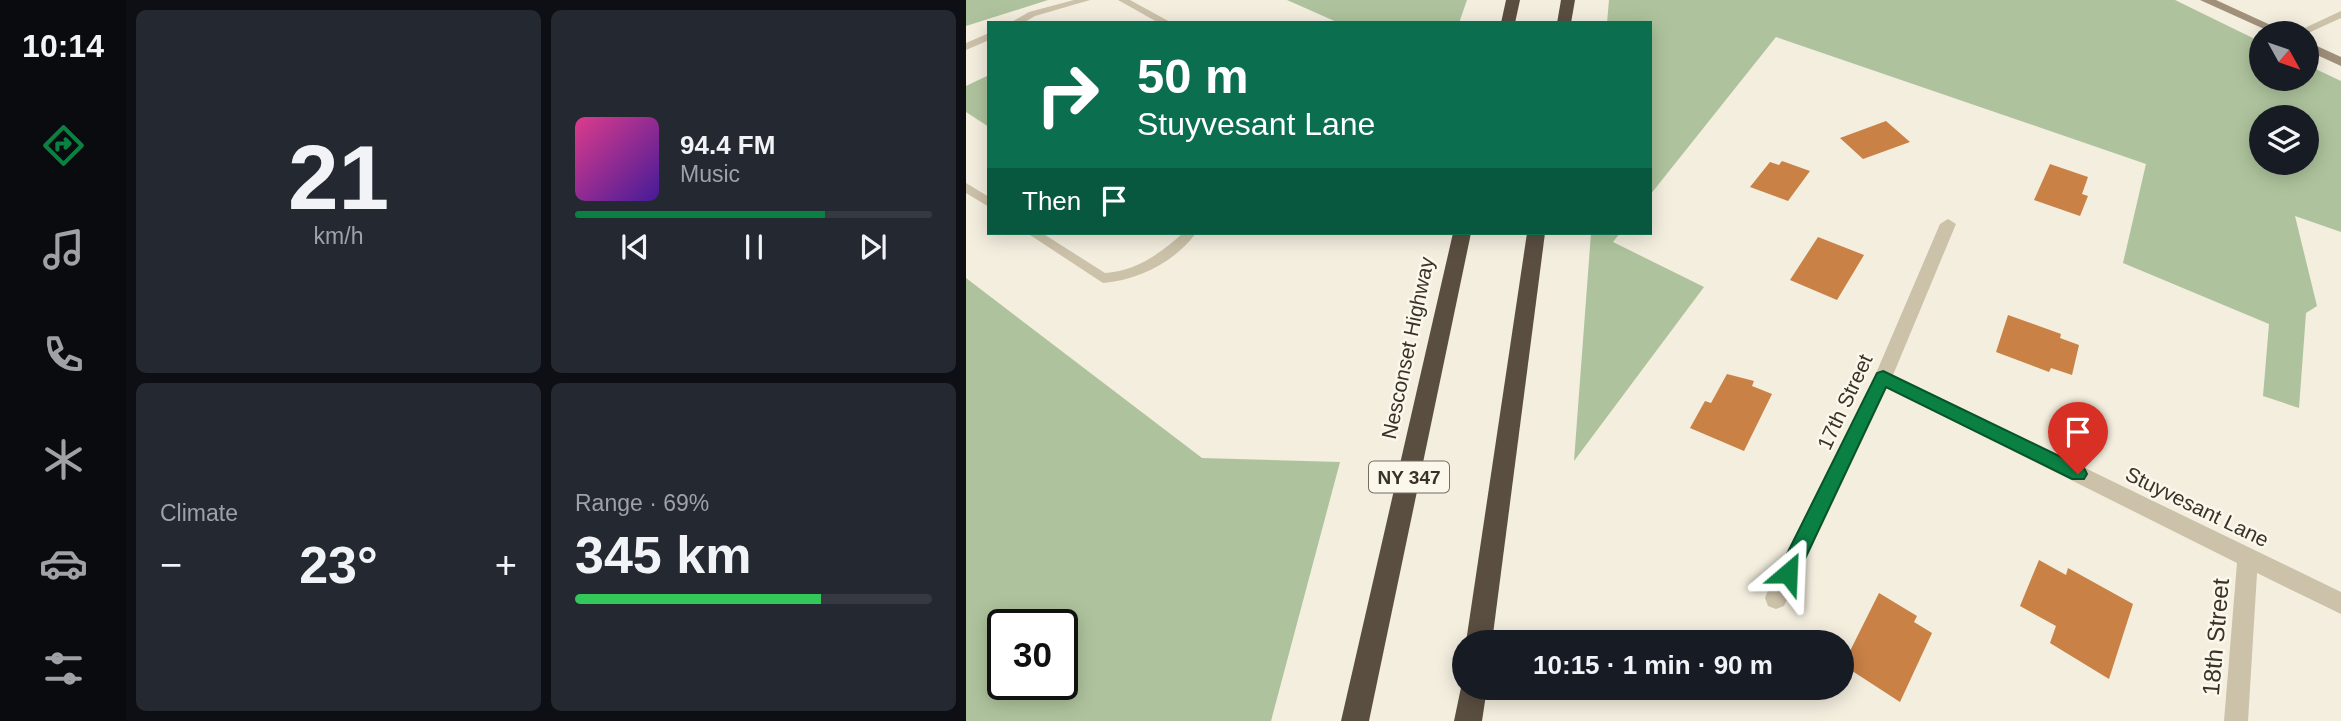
<!DOCTYPE html>
<meta charset="utf-8">
<style>
:root{--surface:#171b24;--page:#242831;--text:#f1f3f6;--muted:#9ea1a6;--line:#363941;--accent:#0b8043}
body{margin:0;font-family:Arial,sans-serif;background:var(--page);color:var(--text);height:100vh;display:flex;flex-direction:column;font-size:26px;white-space:nowrap}
*{box-sizing:border-box;margin:0}
p{font-size:23px;color:var(--muted)}
.icon{flex:none;width:38px;height:38px;fill:none;stroke:currentColor;stroke-width:2;stroke-linecap:round;stroke-linejoin:round}
.map{position:relative;flex:1;overflow:hidden}
.panel{display:flex;flex-direction:column;gap:10px;padding:10px;background:#0d0f14;width:840px}
.panel>*{flex:none}
.banner{position:absolute;left:21px;top:21px;width:665px;height:214px;border-radius:0px;box-shadow:0 4px 18px #0003;background:#0b6e4f;color:#fff;overflow:hidden}
.needle{width:46px;rotate:130deg}
.fabs{position:absolute;left:1283px;top:21px;display:grid;gap:14px}
.fabs a{display:grid;place-items:center;width:70px;height:70px;border-radius:50%;background:var(--surface);box-shadow:0 4px 18px #0003;font-size:35px}
.speed{position:absolute;left:21px;top:609px;display:flex;gap:14px;font-size:35px;font-weight:700;text-align:center}
.speed>*{display:grid;place-content:center;width:91px;height:91px;border-radius:50%;background:var(--surface);box-shadow:0 4px 18px #0003;line-height:1}
.speed .limit{border:4px solid #111;border-radius:10px;background:#fff;color:#111}
.pin{position:absolute;display:grid;place-items:center;width:60px;height:60px;color:#fff;margin:-72px -30px;border-radius:50% 50% 50% 0;rotate:-45deg;box-shadow:0 0 7px #0007}
.pin .icon{rotate:45deg}
.me{position:absolute;width:77px;margin:-38px;rotate:26deg;stroke-linejoin:round;filter:drop-shadow(0 0 5px #0008)}
.turn{display:flex;align-items:center;gap:24px;height:147px;padding:0 35px;font-size:32px}
.turn .icon{width:91px;height:91px;stroke-width:2.5}
.turn b{display:block;font-size:49px;line-height:60px}
.then{display:flex;align-items:center;height:66px;padding:0 35px;background:#0003;gap:14px;font-size:26px}
.big{font-size:52px;font-weight:700;line-height:1.1}
.panel .tile{flex:1;display:flex;flex-direction:column;justify-content:center;gap:10px;min-width:0;padding:0 24px;border-radius:10px;background:var(--page)}
.panel .dial{align-items:center;gap:0}
.dial b{font-size:91px;line-height:1}
.song{display:flex;align-items:center;gap:21px}
.cover{width:84px;height:84px;border-radius:10px;background:linear-gradient(135deg,hsl(330 70% 55%),hsl(260 70% 35%))}
.played{height:7px;border-radius:4px;background:linear-gradient(90deg,var(--accent) 70%,var(--line) 70%)}
.keys{display:flex;justify-content:space-around;direction:ltr}
.heat{display:flex;justify-content:space-between;align-items:center;font-size:38px;direction:ltr}
.charge{height:10px;border-radius:5px;background:linear-gradient(90deg,#34c759 69%,var(--line) 0)}
.panel .tiles{flex:1;display:grid;gap:10px;grid-template-columns:repeat(2,1fr)}
.trip{position:absolute;left:486px;top:630px;width:402px;height:70px;border-radius:35px;background:var(--surface);box-shadow:0 4px 18px #0003;font-weight:700;line-height:70px;text-align:center}
main{display:flex;flex:1;min-height:0}
.dock{display:flex;flex-direction:column;width:126px;justify-content:space-around;align-items:center;background:#090b0e;color:var(--muted)}
.dock .icon{width:49px;height:49px}
.dock .selected{color:var(--accent)}
.dock b{font-size:32px;color:var(--text)}
.map>svg:first-child{display:block}
.green{fill:#aec39d;fill-rule:evenodd}
.building{fill:#c98146}
.lines{fill:none;stroke-linecap:round;stroke-linejoin:round}
.lane{fill:#ccc1a9;fill-rule:evenodd}
.street{fill:#ccc1a9;fill-rule:evenodd}
.secondary{fill:#a0907a;fill-rule:evenodd}
.highway{fill:#5a4e40;fill-rule:evenodd}
.route{fill:#0b8043;stroke:#07532c;stroke-width:2}
.labels{text-anchor:middle;stroke-width:5;stroke-linejoin:round;paint-order:stroke}
.shield{fill:#fbf7eb;stroke:#736d63;stroke-width:2}
.shield-label{font-size:19px;font-weight:bold;fill:#393229}
.street-label{font-size:21px;fill:#393229;stroke:#fbf7eb}
.near-street-label{font-size:24px;fill:#393229;stroke:#fbf7eb}
</style>
<main>
<nav class="dock">
<b>10:14</b>
<svg class="icon selected" aria-label="directions" viewBox="0 0 24 24"><path d="M12 3l9 9-9 9-9-9zM9 14v-3h6M13 9l2 2-2 2"/></svg>
<svg class="icon" aria-label="music" viewBox="0 0 24 24"><path d="M9 18V5l10-2v13"/><circle cx="6" cy="18" r="3"/><circle cx="16" cy="16" r="3"/></svg>
<svg class="icon" aria-label="phone" viewBox="0 0 24 24"><path d="M5 4h4l2 5-3 2q2 4 5 5l2-3 5 2v4C11 20 4 13 5 4z"/></svg>
<svg class="icon" aria-label="climate" viewBox="0 0 24 24"><path d="M12 3v18M4 7l16 10M4 17L20 7"/></svg>
<svg class="icon" aria-label="car" viewBox="0 0 24 24"><path d="M5 17H2v-5l4-1 3-4h7l3 4 3 1v5h-3M9 17h6M6 11h13"/><circle cx="7" cy="17" r="2"/><circle cx="17" cy="17" r="2"/></svg>
<svg class="icon" aria-label="filters" viewBox="0 0 24 24"><path d="M4 7h16M4 17h16"/><circle cx="9" cy="7" r="2"/><circle cx="15" cy="17" r="2"/></svg>
</nav>
<section class="panel">
<div class="tiles">
<div class="tile dial"><b>21</b><p>km/h</p></div>
<div class="tile">
<div class="song"><i class="cover"></i><div><b>94.4 FM</b><p>Music</p></div></div>
<div class="played"></div>
<div class="keys"><svg class="icon" aria-label="previous" viewBox="0 0 24 24"><path d="M18 5L8 12l10 7zM5 5v14"/></svg><svg class="icon" aria-label="pause" viewBox="0 0 24 24"><path d="M8 5v14M16 5v14"/></svg><svg class="icon" aria-label="next" viewBox="0 0 24 24"><path d="M6 5l10 7-10 7zM19 5v14"/></svg></div>
</div>
<div class="tile"><p>Climate</p>
<div class="heat"><a>−</a><b class="big">23°</b><a>+</a></div>
</div>
<div class="tile"><p>Range · 69%</p><b class="big">345 km</b><div class="charge"></div></div>
</div>
</section>
<div class="map">
<svg width="1375" height="721" viewBox="0 0 1375 721">
<rect width="100%" height="100%" fill="#f3eede"/>
<!-- green -->
<g class="green">
<path d="M0 0H82L0 26Z"/>
<path d="M321 0H501L493 23H373Z"/>
<path d="M643 0H1209L1295 42V79H1340L1341 65 1375 81V232L1329 216 1351 306 1340 313 1333 408 1297 396 1303 324 1157 263 1180 164 810 37 684 195V23H641ZM1340 117V163H1295V117Z"/>
<path d="M23 75V127L0 112V86Z"/>
<path d="M625 233H654L647 242 738 287 608 461Z"/>
<path d="M0 278 236 458 374 462 305 721H0ZM37 625H96V684H37Z"/>
</g>
<!-- building -->
<g class="building">
<path d="M920 121 944 142 897 159 874 138Z"/>
<path d="M816 161 844 171 822 201 784 187 804 162 813 165Z"/>
<path d="M1084 164 1122 177 1116 194 1122 196 1114 216 1068 200Z"/>
<path d="M852 237 898 255 871 300 824 280Z"/>
<path d="M1042 315 1095 334 1094 338 1113 345 1106 375 1085 368 1083 372 1030 352Z"/>
<path d="M761 374 788 381 786 386 806 394 778 451 724 428 739 401 745 403Z"/>
<path d="M1073 560 1100 575 1102 568 1167 604 1143 679 1084 643 1090 626 1054 606Z"/>
<path d="M913 593 951 616 948 622 966 633 934 702 877 665Z"/>
</g>
<g class="lines">
<!-- lane -->
<g class="lane">
<path d="M108 0H124L69 16 57 23H44L63 12Z"/>
<path d="M152 0H164L206 23H193Z"/>
<path d="M23 33V40L0 50V43Z"/>
<path d="M0 183 23 197V207L0 193Z"/>
<path d="M61 233H76L139 273C170 271 194 254 217 233H230C209 262 172 280 137 283Z"/>
</g>
<!-- street -->
<g class="street">
<path d="M1375 11V18L1340 34 1328 33Z"/>
<path d="M982 219 990 224 927 375 1375 592V614L1291 573 1282 721H1258L1271 563 921 388 818 606 810 609 802 606 799 598 802 590 908 378 974 224Z"/>
</g>
<!-- secondary -->
<g class="secondary">
<path d="M1234 0H1250L1322 33H1307Z"/>
<path d="M1340 41 1375 57V66L1340 50Z"/>
</g>
<!-- highway -->
<g class="highway">
<path d="M540 0H554L549 23H535Z"/>
<path d="M595 0H609L605 23H591Z"/>
<path d="M487 233H505L403 721H375Z"/>
<path d="M561 233H579L526 642H500Z"/>
<path d="M497 678 499 688H521L516 721H488Z"/>
</g>
</g>
<!-- route -->
<path class="route" d="M917 371 1118 468 1121 474 1118 479H1106L920 387 829 580 822 583 815 580 812 573 815 566 911 373Z"/>
<g class="labels">
<!-- shield labels -->
<rect class="shield" x="403" y="461.5" width="80" height="31" rx="5"/>
<g class="shield-label">
<text x="443" y="484">NY 347</text>
</g>
<!-- street labels -->
<g class="street-label">
<text transform="translate(442 348) rotate(-78)" y="7">Nesconset Highway</text>
<text transform="translate(879 402) rotate(-65)" y="7">17th Street</text>
<text transform="translate(1231 507) rotate(26)" y="7">Stuyvesant Lane</text>
</g>
<!-- near-street labels -->
<g class="near-street-label">
<text transform="translate(1250 637) rotate(-85)" y="8">18th Street</text>
</g>
</g>
</svg>
<div class="fabs">
<a><svg class="needle" viewBox="-14 -14 28 28"><path d="M0-13l5 13h-10z" fill="#e53935"/><path d="M0 13l5-13h-10z" fill="#9ea1a6"/></svg></a>
<a><svg class="icon" aria-label="layers" viewBox="0 0 24 24"><path d="M12 4l9 5-9 5-9-5zM3 14l9 5 9-5"/></svg></a>
</div>
<div class="speed"><div class="limit">30</div></div>
<div class="pin" style="left:1112px;top:474px;background:#d93025"><svg class="icon" aria-label="arrive" viewBox="0 0 24 24"><path d="M6 21V4h12l-3 4 3 4H6"/></svg></div>
<svg class="me" style="left:822px;top:573px" viewBox="-20 -20 40 40"><path d="M0-17L14 15 0 8-14 15z" fill="#0b8043" stroke="#fff" stroke-width="4"/></svg>
<div class="trip">10:15 · 1 min · 90 m</div>
<div class="banner">
<div class="turn"><svg class="icon" aria-label="right" viewBox="0 0 24 24"><path d="M7 20v-9h11M14 6l5 5-5 5"/></svg><div><b>50 m</b>Stuyvesant Lane</div></div>
<div class="then">Then<svg class="icon" aria-label="arrive" viewBox="0 0 24 24"><path d="M6 21V4h12l-3 4 3 4H6"/></svg></div>
</div>
</div>
</main>
